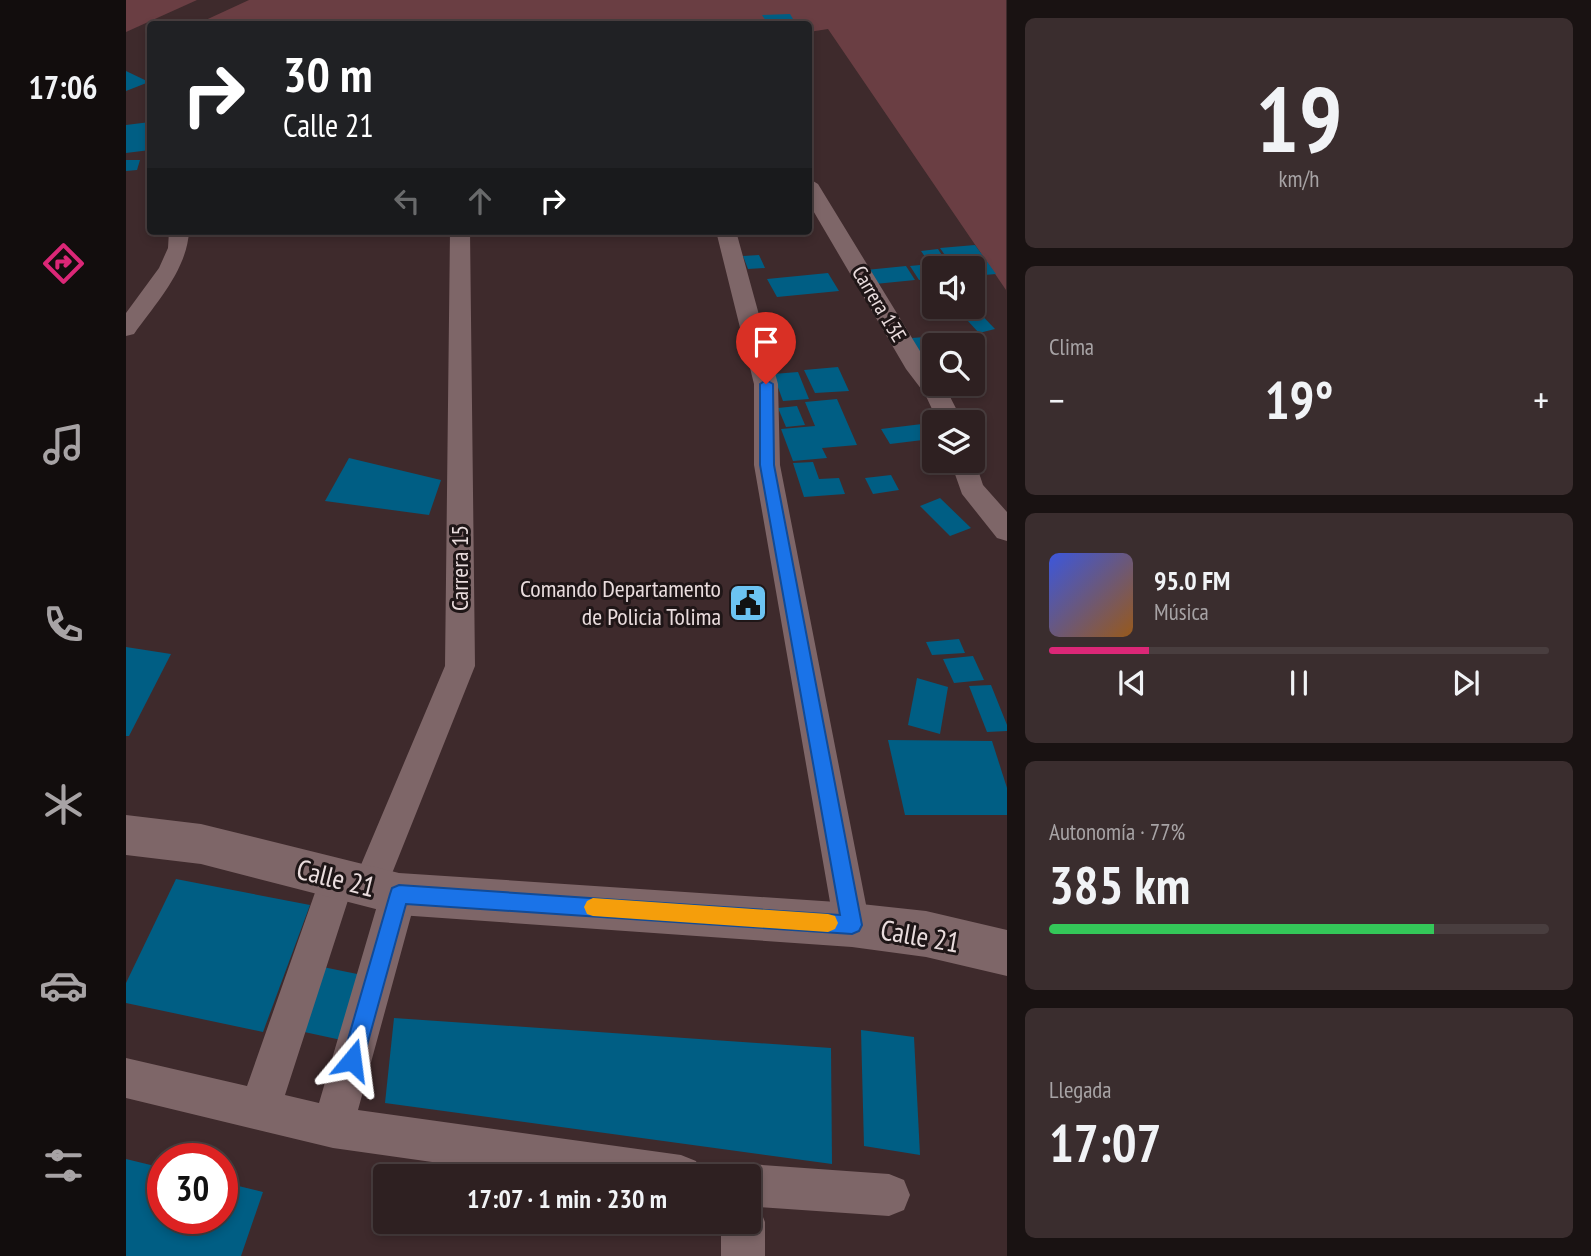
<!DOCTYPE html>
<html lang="es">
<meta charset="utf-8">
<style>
:root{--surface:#2e2021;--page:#3a2d2e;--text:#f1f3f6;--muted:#a7a3a5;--line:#493e3f;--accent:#db2777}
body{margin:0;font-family:"PT Sans Narrow",sans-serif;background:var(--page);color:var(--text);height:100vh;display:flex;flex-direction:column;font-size:26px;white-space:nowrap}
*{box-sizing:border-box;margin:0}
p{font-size:23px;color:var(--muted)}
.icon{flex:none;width:38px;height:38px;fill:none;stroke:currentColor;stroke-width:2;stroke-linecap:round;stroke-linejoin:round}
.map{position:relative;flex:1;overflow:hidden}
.sheet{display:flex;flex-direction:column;gap:18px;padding:18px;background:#191212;width:584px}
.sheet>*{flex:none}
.banner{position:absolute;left:21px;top:21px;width:665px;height:214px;border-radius:7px;box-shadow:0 4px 10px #0003,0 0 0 2px var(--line);background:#202124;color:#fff;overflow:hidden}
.fabs{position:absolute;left:796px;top:256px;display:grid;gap:14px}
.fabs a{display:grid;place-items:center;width:63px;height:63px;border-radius:7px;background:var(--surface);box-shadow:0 4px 10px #0003,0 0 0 2px var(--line);font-size:35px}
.speed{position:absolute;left:21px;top:1143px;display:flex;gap:14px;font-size:35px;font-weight:700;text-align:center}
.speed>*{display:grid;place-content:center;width:91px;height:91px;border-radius:50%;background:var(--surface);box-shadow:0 4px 10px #0003,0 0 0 2px var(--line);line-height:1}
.speed .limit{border:10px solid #d22;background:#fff;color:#111}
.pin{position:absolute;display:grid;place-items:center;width:60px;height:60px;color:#fff;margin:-72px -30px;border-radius:50% 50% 50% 0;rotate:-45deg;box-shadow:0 0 7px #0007}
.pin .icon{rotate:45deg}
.me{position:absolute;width:77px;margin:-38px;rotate:16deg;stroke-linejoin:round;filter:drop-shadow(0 0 5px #0008)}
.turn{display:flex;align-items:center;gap:24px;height:147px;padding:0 21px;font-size:32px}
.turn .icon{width:91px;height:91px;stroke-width:2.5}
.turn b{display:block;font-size:49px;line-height:60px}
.lanes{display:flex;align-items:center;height:66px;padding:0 21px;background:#0003;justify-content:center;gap:35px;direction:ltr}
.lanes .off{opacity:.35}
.big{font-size:52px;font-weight:600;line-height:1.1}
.sheet .card{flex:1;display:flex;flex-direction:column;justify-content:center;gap:10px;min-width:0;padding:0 24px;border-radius:10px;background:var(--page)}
.sheet .dial{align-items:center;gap:0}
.dial b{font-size:91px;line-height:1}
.song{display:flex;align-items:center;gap:21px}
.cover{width:84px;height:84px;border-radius:10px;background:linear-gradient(135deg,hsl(230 70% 55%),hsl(30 70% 35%))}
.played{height:7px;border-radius:4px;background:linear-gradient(90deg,var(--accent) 20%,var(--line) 20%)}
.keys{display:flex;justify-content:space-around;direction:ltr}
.heat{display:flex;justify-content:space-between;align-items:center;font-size:38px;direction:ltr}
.charge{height:10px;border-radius:5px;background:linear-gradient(90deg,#34c759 77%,var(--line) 0)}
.trip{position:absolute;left:247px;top:1164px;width:388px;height:70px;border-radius:7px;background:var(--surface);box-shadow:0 4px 10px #0003,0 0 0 2px var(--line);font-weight:600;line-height:70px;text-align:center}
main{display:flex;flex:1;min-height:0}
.tabs{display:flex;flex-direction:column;width:126px;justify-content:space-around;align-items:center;background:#120d0d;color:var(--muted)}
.tabs .icon{width:49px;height:49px}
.tabs .selected{color:var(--accent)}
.tabs b{font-size:32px;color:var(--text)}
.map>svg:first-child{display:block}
.green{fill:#6a3e43}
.building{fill:#005e84}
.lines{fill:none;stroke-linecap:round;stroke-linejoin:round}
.street{fill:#7e6668;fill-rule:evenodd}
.secondary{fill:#7e6668;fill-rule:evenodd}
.route{fill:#1a73e8;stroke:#114b97;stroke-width:2}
.slow{fill:#f59e0b}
.labels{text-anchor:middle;stroke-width:6;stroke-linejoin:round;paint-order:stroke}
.far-street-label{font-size:21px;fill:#eaddde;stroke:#1f1617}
.street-label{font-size:24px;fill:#eaddde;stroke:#1f1617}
.poi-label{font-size:24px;fill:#eaddde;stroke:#1f1617;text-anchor:end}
.near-street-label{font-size:28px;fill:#eaddde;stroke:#1f1617}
</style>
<main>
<nav class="tabs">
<b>17:06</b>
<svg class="icon selected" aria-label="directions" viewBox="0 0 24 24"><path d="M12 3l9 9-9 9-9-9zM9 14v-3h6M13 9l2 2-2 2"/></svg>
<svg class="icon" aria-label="music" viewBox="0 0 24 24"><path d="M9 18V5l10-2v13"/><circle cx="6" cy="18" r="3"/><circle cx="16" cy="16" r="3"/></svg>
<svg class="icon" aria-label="phone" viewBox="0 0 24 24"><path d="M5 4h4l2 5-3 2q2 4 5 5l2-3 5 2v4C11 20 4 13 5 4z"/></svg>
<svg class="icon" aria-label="climate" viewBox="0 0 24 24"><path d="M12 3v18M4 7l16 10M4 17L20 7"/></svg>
<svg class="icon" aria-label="car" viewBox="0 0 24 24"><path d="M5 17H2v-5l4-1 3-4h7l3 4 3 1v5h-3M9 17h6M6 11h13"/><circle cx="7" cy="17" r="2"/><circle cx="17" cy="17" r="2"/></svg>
<svg class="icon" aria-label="filters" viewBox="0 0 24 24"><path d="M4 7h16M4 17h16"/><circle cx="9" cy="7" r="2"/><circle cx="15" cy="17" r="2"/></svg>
</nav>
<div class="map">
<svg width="881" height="1256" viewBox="0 0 881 1256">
<rect width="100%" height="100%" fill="#3e2a2c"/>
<!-- green -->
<g class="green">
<path d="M0 0H71L0 32Z"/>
<path d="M123 0H880V290L702 29 683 32 682 24H71Z"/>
</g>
<!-- building -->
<g class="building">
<path d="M664 14 670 24H642L636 15Z"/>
<path d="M0 71 23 82 0 91Z"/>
<path d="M24 122V150L0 153V125Z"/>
<path d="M0 160H14L11 170 0 171Z"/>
<path d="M849 245 870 274 847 276V268H828L814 248Z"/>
<path d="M812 249 824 268H808V279L793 280 784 266 804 264 795 251Z"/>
<path d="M633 255 639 268 622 269 617 256Z"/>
<path d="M780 266 789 280 749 284 740 270Z"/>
<path d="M702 273 713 291 651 297 641 279Z"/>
<path d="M847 306 869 329 853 333 829 307Z"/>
<path d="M811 336 815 345H808V358L796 359 786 338Z"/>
<path d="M712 367 723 391 689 393 678 370Z"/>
<path d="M672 372 683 399 657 401 647 374Z"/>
<path d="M711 399 731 445 696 448 701 458 667 461 655 429 689 426 679 402Z"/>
<path d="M671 406 679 425 660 427 652 408Z"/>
<path d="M796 424 805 439 764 444 755 429Z"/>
<path d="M223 458 315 480 303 515 199 501Z"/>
<path d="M687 462 693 479 713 478 719 494 678 497 667 463Z"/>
<path d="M765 475 773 490 747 494 739 478Z"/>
<path d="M814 498 845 528 824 536 794 506Z"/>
<path d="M833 639 839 653 806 655 800 642Z"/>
<path d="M0 647 45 654 3 736H0Z"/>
<path d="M847 656 858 680 828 683 817 659Z"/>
<path d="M791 678 822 687 814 734 782 725Z"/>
<path d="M865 685 881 725V731L861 732 843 686Z"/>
<path d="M762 740 866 741 881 788V815H779Z"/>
<path d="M50 879 184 905 137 1032 0 1003V983Z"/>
<path d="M192 966 241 976 220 1041 169 1030Z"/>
<path d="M268 1018 705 1048 706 1164 259 1103Z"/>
<path d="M735 1030 788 1037 794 1155 738 1146Z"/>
<path d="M0 1159 37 1168V1218H96V1182L137 1192 115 1256H0Z"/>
</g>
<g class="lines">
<!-- street -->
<g class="street">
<path d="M682 178 692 184 808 374V383H816L819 387 837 422H812L799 394 780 369 682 202Z"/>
<path d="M43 231H63C61 270 30 303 8 334L0 336V313L33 268 42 248Z"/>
<path d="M324 231H344L349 666 263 881 273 877 286 882 291 894 232 1110 555 1155 570 1161 576 1176H406L207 1148 0 1098V1058L121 1086 198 867 211 863 224 867 229 879 319 666ZM226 888 230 899 243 903 253 899 193 1103 159 1095Z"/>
<path d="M590 231H610L652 384 654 465 744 925 739 937 726 942 713 937 708 925 628 465V384Z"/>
<path d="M847 455 857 485 881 512V541L871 538 836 494 824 460H847Z"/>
<path d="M623 1164 763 1174 778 1180 784 1195 778 1210 763 1216 633 1207 639 1222V1256H595V1222H623V1176H605L608 1170Z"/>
</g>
<!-- secondary -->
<path class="secondary" d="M0 815 75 824 273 873 726 903 800 911 881 930V976L800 957 726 947 273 915 75 864 0 855Z"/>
</g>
<!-- route -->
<path class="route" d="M640 380 647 384 648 465 736 925 733 931 726 934 280 904 237 1060 234 1067 226 1070 219 1067 216 1060 264 894 266 888 273 885 714 915 634 465V384Z"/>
<!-- slow -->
<path class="slow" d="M467 898 702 914 709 916 712 923 709 929 702 932 467 916 461 914 458 907 461 901Z"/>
<!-- icons -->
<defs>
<symbol id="civic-square" viewBox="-11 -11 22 22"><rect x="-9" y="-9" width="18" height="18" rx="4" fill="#6cc3f2" stroke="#1f1617"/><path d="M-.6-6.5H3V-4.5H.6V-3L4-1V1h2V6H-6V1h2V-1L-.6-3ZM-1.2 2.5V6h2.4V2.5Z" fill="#111"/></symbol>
</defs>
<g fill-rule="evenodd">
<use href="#civic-square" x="600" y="581" width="44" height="44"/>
</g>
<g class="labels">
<!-- far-street labels -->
<g class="far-street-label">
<text transform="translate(753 304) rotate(59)" y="7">Carrera 13E</text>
</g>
<!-- street labels -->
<g class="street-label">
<text transform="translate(334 568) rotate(-90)" y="8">Carrera 15</text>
</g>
<!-- poi labels -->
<g class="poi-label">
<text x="595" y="597">Comando Departamento<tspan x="595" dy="28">de Policia Tolima</tspan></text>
</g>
<!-- near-street labels -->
<g class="near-street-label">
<text transform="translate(210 878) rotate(14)" y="10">Calle 21</text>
<text transform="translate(794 936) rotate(10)" y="10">Calle 21</text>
</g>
</g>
</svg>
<div class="fabs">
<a><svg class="icon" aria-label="sound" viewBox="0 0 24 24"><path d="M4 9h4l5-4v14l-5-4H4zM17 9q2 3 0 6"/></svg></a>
<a><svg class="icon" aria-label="search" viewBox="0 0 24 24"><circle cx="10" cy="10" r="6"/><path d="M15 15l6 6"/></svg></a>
<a><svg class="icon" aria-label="layers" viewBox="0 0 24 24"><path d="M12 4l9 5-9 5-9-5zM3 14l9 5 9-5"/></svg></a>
</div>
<div class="speed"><div class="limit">30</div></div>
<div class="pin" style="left:640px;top:384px;background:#d93025"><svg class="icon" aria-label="arrive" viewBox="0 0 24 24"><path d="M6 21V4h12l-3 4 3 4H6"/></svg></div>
<svg class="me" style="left:226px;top:1060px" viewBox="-20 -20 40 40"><path d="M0-17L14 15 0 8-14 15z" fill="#1a73e8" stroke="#fff" stroke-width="4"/></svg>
<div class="trip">17:07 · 1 min · 230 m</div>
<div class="banner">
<div class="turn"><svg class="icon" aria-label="right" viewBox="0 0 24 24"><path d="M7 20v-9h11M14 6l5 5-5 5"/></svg><div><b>30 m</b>Calle 21</div></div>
<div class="lanes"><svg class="icon off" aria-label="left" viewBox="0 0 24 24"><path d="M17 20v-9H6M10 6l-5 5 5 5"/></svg><svg class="icon off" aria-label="ahead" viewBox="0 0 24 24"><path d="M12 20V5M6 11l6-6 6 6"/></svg><svg class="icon" aria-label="right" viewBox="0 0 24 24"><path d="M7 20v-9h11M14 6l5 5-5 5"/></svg></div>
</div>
</div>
<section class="sheet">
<div class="card dial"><b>19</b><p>km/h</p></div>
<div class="card"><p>Clima</p>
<div class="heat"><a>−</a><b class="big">19°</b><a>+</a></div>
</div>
<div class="card">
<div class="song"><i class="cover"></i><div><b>95.0 FM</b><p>Música</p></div></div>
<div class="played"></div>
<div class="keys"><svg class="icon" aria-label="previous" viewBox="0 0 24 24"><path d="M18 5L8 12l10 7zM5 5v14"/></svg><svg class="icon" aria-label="pause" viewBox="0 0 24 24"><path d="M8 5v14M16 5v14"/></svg><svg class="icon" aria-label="next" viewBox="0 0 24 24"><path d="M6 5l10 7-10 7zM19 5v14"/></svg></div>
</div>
<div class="card"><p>Autonomía · 77%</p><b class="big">385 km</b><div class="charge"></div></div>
<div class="card"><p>Llegada</p><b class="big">17:07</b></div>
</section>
</main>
